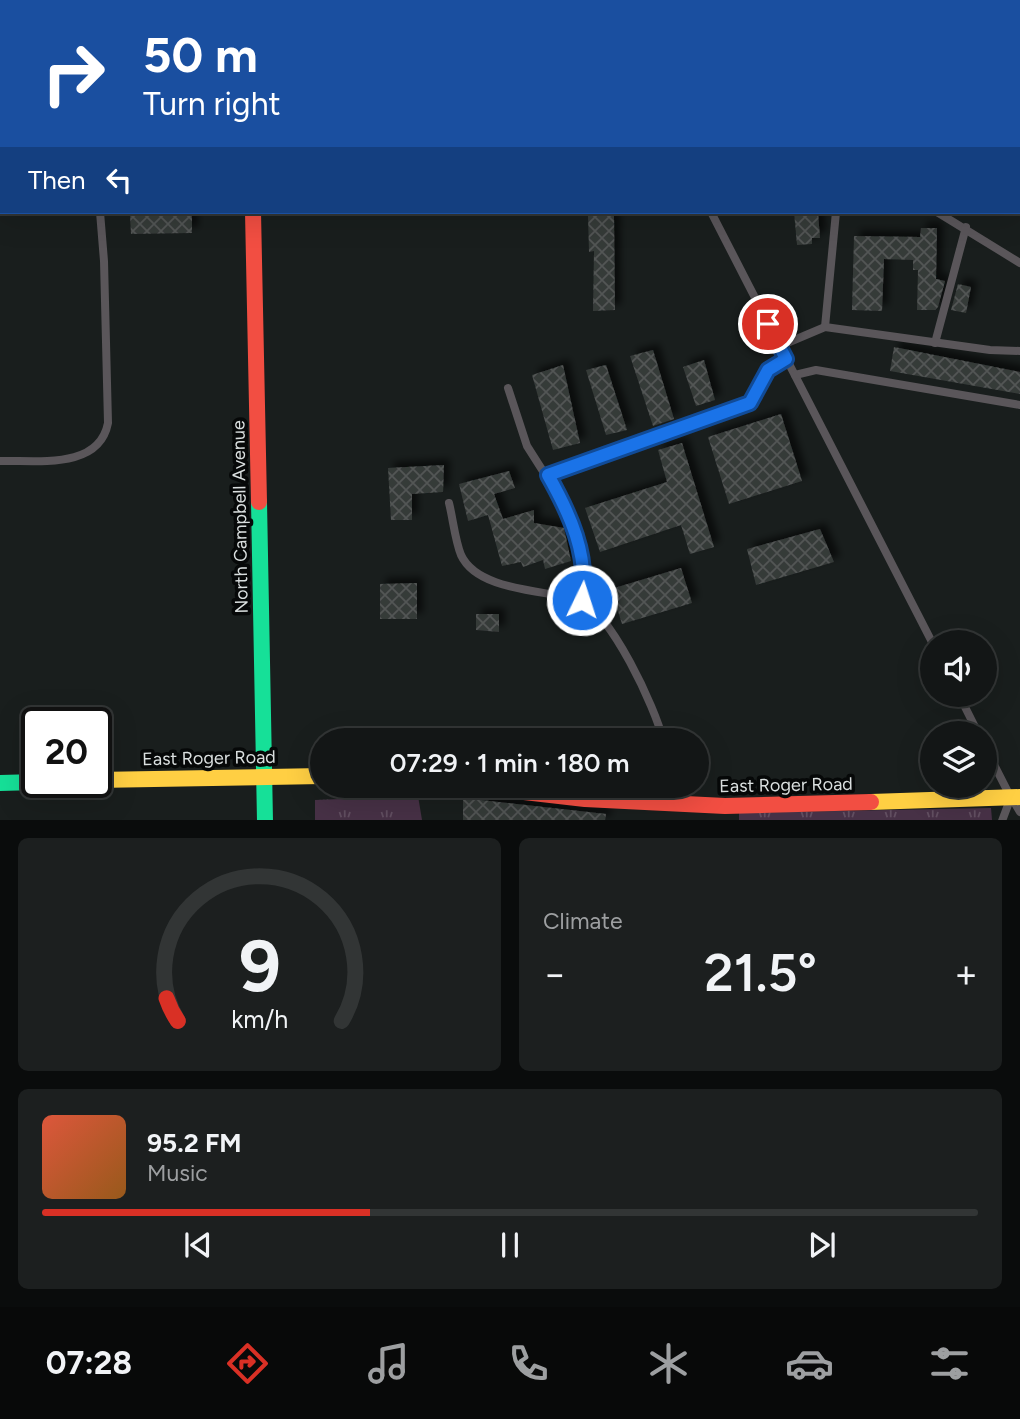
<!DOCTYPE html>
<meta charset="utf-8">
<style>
:root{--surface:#131616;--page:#1c1f1f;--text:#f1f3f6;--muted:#9d9fa1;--line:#323535;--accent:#d93025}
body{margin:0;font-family:Figtree,sans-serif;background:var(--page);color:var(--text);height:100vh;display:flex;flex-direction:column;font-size:26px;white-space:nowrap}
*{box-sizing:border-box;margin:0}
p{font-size:23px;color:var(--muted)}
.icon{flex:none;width:38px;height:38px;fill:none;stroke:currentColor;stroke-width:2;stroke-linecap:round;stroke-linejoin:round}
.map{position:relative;height:820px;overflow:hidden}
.side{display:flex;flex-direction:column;gap:18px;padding:18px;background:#0a0c0c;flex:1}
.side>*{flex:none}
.top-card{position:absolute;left:0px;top:0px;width:1020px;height:214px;box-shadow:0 7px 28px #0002,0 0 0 2px var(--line);background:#1a4fa0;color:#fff;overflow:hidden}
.buttons{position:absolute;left:920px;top:630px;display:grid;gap:14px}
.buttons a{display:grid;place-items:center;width:77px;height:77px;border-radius:50%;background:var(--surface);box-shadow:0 7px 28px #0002,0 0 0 2px var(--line);font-size:35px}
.speed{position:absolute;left:21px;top:707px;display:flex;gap:14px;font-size:35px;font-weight:700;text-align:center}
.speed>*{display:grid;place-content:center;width:91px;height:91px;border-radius:50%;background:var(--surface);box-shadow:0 7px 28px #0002,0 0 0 2px var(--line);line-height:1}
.speed .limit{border:4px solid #111;border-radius:10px;background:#fff;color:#111}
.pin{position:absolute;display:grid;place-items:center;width:60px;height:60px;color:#fff;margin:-30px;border:4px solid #fff;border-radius:50%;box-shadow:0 2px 7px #0007}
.me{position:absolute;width:77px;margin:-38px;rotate:4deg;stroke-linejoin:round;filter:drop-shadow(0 0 5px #0008)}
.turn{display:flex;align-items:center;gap:24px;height:147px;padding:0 28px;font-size:32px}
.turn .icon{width:91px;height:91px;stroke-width:2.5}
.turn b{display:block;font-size:49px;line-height:60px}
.then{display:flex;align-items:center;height:66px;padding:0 28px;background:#0003;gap:14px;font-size:26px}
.big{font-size:52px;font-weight:600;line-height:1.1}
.side .tile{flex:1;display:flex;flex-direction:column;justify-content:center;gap:10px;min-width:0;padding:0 24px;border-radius:10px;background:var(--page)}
.side .dial{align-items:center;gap:0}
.dial svg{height:182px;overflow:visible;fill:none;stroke:var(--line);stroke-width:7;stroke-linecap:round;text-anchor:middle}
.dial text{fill:var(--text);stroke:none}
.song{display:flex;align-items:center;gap:21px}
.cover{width:84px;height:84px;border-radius:10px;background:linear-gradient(135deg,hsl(10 70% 55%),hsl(30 70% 35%))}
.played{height:7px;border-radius:4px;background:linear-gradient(90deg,var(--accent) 35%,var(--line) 35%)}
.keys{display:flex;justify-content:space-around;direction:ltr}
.heat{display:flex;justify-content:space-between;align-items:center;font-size:38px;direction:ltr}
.side .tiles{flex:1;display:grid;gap:18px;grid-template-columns:1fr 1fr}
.tile:last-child{grid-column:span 2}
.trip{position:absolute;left:310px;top:728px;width:399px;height:70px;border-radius:35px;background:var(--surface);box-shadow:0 7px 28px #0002,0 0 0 2px var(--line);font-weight:600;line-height:70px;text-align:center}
.menu{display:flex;height:112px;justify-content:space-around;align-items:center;background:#080909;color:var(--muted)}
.menu .icon{width:49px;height:49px}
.menu .current{color:var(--accent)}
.menu b{font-size:32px;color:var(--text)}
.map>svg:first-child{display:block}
.grass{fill:url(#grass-tufts)}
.water{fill:url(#water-rules)}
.building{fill:url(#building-cross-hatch);filter:url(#shadow)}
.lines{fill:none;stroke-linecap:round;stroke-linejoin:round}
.path{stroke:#5d5c5e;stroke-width:2.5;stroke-dasharray:5 5;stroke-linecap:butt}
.lane{stroke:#5a565a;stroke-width:8}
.fast{stroke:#16e098;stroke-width:16}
.slow{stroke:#ffcf43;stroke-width:16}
.jam{stroke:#f24e42;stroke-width:16}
.route-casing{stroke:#114b97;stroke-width:18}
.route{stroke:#1a73e8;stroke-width:12}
.labels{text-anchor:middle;stroke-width:7;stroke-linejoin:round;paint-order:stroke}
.street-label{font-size:18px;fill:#dadfdf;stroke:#060808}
</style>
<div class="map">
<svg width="1020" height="821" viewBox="0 0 1020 821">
<defs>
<pattern id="grass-tufts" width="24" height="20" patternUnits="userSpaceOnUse" patternTransform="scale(1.75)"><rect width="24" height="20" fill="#473146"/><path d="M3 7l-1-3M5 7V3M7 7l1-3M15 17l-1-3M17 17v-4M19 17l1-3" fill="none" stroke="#614e60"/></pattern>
<pattern id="water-rules" width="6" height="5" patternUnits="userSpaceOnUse" patternTransform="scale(1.75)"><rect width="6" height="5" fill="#27605b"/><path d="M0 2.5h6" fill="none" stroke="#467672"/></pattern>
<pattern id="building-cross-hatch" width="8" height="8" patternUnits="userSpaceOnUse" patternTransform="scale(1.75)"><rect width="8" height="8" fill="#363a39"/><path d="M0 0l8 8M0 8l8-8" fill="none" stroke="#525655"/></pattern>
<filter id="shadow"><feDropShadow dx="6" dy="-6" stdDeviation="3.5" flood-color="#0009"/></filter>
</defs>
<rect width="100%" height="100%" fill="#191e1d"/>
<!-- grass -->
<g class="grass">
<path d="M418 796 422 820H315V800Z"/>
<path d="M991 808 992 820 739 821V813Z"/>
</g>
<!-- water -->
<path class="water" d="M810 0H1020V167L1018 2Z"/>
<!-- building -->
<g class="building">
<path d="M794 212H818L820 238H812V244L797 245Z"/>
<path d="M130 216H192V233L131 234Z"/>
<path d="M588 216H614L615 310 593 311 594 251 589 252Z"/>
<path d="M921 228H937L936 279 945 281 938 307 935 310H917L918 270H913V260L884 259 882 311 852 310 854 236 920 237Z"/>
<path d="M958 284 971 287 966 313 951 310Z"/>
<path d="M894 347 1020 372V394L890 371Z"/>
<path d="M653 350 674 419 653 426 630 356Z"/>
<path d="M704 360 715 400 696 406 683 367Z"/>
<path d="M563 365 580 443 553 450 532 375Z"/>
<path d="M606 365 627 430 606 435 586 370Z"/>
<path d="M781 414 802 481 729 504 708 437Z"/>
<path d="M682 443 714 547 690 554 681 525 600 552 585 508 667 482 658 450Z"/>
<path d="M444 465 443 492 412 494V520H391L388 468Z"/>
<path d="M509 471 515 488 494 494 503 519 534 510V523L564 528 571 561 545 569 543 560 523 567 521 562 502 566 488 515 468 521 459 484Z"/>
<path d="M820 529 834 562 756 585 747 549Z"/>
<path d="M681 568 692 603 622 624 611 589Z"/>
<path d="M417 583V619H380V584Z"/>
<path d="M476 614H499V632L476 630Z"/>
<path d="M463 798 606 814 605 821H463Z"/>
</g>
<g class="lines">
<!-- path -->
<g class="path">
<path d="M764 0 765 2"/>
<path d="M796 0 798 2"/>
<path d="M1018 182 1020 183"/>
<path d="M1018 204 1020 205"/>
</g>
<!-- lane -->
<g class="lane">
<path d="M84 0V2"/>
<path d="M0 203H2"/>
<path d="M711 212 933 644"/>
<path d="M937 212 1020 263"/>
<path d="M825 327 836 212"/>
<path d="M935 343 966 227"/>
<path d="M780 346 825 327 990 350 1020 351"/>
<path d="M795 375 816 370 1020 405"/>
<path d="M508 388 527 446 567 509 584 563 582 600"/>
<path d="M0 461C37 460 99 470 108 423L104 261 100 212"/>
<path d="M548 476 750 403 768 370 786 359"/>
<path d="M449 503C453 519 455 540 461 555 478 592 548 590 579 600 610 610 656 709 663 740"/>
<path d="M959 695 978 733"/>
<path d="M985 747 1009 794"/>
<path d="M666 800 667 786"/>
<path d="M1002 821 1011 797 1020 812"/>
</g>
<!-- fast -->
<g class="fast">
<path d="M259 502 265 821"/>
<path d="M0 783 37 782"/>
</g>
<!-- slow -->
<g class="slow">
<path d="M248 0V2"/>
<path d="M96 780 322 776"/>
<path d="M871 802 1020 797"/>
</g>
<!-- jam -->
<g class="jam">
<path d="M253 212 259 502"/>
<path d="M470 786 585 799 725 806 871 802"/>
</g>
</g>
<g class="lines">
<defs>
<path id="route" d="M582 600C589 555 570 514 548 475L750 403 768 370 786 359 768 324"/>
</defs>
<!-- route casing -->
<use href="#route" class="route-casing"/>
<!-- route -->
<use href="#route" class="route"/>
</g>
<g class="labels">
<!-- street labels -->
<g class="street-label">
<text transform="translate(240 517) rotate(-91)" y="6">North Campbell Avenue</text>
<text transform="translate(209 758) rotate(-1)" y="6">East Roger Road</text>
<text transform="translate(786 785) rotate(-1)" y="6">East Roger Road</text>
</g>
</g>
</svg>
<div class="buttons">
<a><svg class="icon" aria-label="sound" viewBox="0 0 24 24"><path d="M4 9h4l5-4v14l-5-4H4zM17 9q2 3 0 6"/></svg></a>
<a><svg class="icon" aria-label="layers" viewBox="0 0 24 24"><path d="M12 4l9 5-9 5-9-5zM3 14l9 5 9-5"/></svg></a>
</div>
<div class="speed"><div class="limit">20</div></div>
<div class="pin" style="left:768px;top:324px;background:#d93025"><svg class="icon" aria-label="arrive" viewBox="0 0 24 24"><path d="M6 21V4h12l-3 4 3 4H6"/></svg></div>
<svg class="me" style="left:582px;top:600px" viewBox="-20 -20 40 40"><circle r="17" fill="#1a73e8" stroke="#fff" stroke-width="3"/><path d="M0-11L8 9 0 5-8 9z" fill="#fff"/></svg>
<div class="trip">07:29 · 1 min · 180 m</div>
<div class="top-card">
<div class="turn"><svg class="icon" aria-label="right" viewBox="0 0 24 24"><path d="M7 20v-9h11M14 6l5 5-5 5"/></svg><div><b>50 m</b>Turn right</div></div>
<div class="then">Then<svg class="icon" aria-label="left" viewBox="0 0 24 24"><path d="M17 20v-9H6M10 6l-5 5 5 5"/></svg></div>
</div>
</div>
<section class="side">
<div class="tiles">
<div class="tile dial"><svg viewBox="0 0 100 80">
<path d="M14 69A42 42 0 1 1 86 69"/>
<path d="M14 69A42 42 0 0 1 9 59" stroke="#d93025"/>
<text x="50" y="56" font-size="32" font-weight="700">9</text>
<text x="50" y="72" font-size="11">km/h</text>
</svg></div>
<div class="tile"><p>Climate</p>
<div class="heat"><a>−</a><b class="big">21.5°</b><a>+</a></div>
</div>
<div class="tile">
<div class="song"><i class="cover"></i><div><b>95.2 FM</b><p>Music</p></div></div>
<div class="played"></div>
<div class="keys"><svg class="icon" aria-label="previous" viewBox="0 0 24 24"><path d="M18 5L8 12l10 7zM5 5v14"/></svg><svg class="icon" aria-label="pause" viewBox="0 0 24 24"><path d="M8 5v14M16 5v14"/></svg><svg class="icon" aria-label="next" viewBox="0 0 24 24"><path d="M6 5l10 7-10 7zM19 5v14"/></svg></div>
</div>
</div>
</section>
<nav class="menu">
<b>07:28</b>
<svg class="icon current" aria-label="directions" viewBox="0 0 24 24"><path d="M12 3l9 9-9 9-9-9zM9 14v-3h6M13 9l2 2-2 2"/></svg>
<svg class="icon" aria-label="music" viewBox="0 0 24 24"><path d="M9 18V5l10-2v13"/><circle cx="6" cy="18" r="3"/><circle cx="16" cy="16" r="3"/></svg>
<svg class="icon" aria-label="phone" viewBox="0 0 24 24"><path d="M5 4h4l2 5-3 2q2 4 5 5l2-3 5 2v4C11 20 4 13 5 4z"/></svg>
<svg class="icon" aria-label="climate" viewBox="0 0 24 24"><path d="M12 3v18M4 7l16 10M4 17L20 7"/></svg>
<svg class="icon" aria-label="car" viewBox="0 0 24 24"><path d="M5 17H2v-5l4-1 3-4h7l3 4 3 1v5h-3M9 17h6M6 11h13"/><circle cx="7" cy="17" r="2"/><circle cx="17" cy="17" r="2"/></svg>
<svg class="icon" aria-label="filters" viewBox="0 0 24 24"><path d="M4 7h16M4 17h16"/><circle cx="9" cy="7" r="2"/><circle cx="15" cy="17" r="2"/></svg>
</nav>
